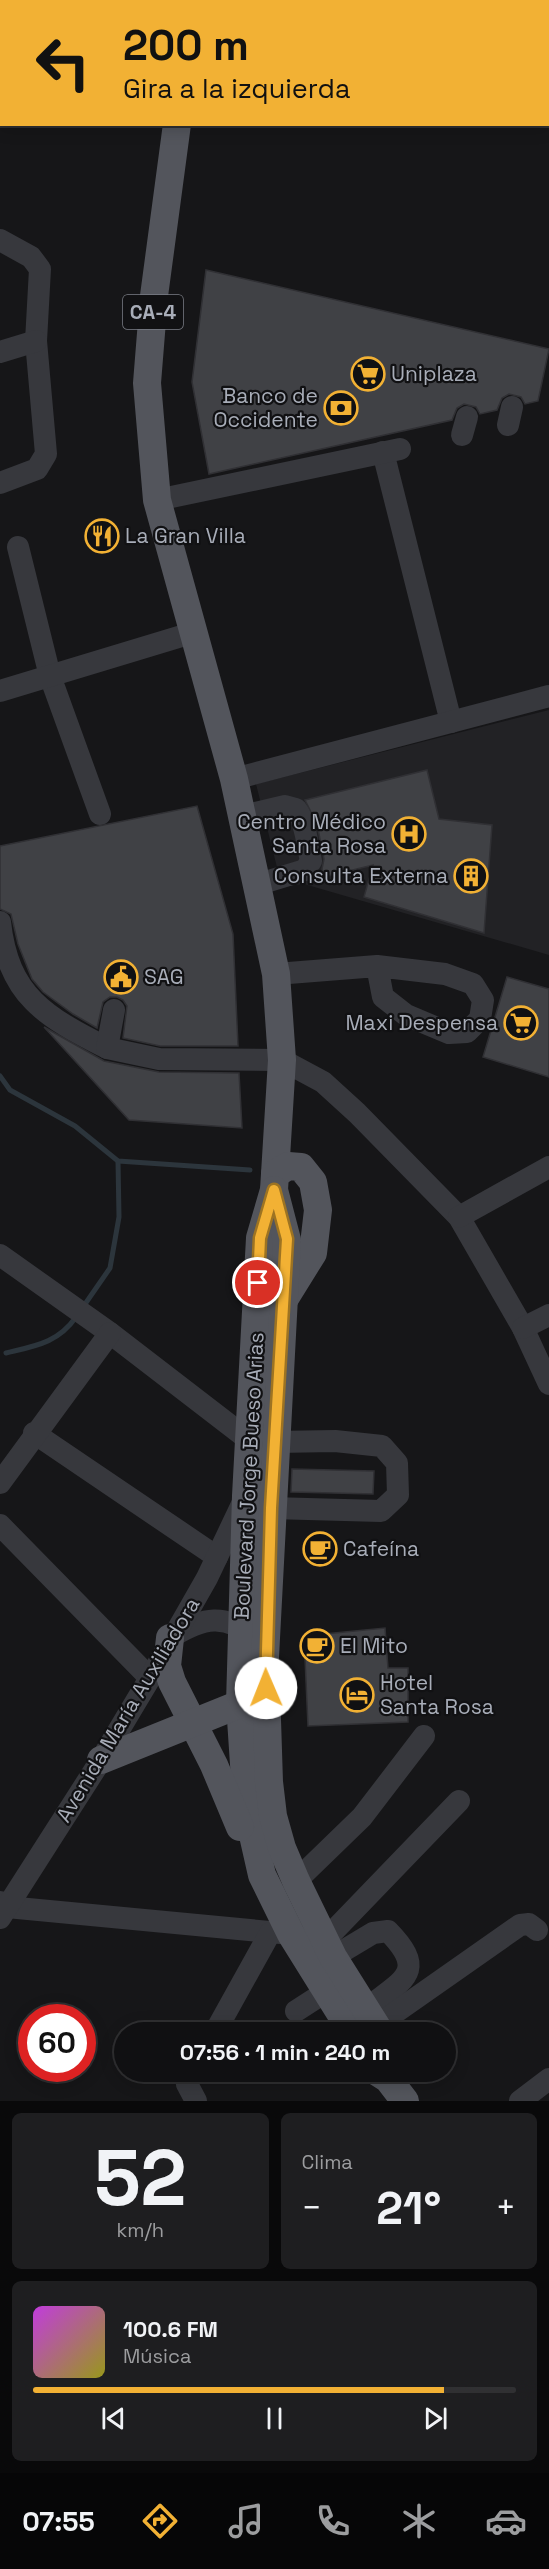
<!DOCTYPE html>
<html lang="es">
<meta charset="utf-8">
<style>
:root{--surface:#101012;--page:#1e1e20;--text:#f1f3f6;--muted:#9c9d9f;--line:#303032;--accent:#f2b134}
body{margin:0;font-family:"Space Grotesk",sans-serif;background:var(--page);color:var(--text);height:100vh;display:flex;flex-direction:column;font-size:22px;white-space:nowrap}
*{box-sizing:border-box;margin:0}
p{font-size:20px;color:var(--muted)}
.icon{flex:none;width:33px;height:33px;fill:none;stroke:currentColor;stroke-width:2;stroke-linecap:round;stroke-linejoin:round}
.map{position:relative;height:2101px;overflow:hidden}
.details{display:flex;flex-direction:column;gap:12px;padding:12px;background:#09090a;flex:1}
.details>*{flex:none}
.guide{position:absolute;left:0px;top:0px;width:549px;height:126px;box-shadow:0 3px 15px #0003,0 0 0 2px var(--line);background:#f2b134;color:#111;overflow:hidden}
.speed{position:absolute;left:18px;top:2004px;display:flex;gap:12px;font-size:30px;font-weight:700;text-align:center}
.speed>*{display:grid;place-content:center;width:78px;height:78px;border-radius:50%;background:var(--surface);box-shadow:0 3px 15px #0003,0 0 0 2px var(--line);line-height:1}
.speed .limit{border:9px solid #d22;background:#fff;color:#111}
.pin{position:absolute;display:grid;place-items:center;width:51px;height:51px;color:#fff;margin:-26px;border:3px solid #fff;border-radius:50%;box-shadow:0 2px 6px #0007}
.me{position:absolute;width:66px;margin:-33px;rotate:359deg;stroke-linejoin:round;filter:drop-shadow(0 0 4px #0008)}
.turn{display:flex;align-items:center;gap:21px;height:126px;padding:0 24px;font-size:27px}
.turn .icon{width:78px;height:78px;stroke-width:2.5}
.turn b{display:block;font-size:42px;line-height:51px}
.big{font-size:45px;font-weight:700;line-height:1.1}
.details .widget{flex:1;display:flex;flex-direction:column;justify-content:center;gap:9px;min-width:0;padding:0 21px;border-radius:9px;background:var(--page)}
.details .dial{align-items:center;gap:0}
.dial b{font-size:78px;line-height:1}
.song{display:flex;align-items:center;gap:18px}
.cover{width:72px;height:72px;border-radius:9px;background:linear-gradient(135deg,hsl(290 70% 55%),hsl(60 70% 35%))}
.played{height:6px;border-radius:3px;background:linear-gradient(90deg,var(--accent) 85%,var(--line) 85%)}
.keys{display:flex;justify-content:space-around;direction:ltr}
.heat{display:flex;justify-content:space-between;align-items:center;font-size:33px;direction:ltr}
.details .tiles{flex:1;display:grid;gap:12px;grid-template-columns:1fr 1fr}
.widget:last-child{grid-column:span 2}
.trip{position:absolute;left:114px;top:2022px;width:342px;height:60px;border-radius:30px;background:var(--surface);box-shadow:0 3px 15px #0003,0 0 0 2px var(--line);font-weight:700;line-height:60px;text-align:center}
.menu{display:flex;height:96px;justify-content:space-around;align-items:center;background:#060607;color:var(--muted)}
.menu .icon{width:42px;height:42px}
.menu .current{color:var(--accent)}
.menu b{font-size:27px;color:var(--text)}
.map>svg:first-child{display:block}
.built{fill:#222225}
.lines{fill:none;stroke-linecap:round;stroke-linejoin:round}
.stream{stroke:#2c353c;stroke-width:5}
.building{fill:#404145;stroke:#303034;stroke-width:1.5}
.minor{stroke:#37383d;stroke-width:22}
.major{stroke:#53555c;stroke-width:28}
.route-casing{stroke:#9d7322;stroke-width:15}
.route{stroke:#f2b134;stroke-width:10}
.labels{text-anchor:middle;stroke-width:4.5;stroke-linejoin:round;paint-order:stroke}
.shield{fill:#111113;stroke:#7b7e86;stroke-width:1.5}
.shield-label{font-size:20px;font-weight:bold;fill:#a8adb8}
.poi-label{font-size:21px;fill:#a8adb8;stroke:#111113;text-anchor:start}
.street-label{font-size:21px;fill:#a8adb8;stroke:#111113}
</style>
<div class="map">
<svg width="549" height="2101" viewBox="0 0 549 2101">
<rect width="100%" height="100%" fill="#161618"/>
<!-- built -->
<path class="built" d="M549 710V955L304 884 282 887 256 784Z"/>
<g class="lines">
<!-- stream -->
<g class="stream">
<path d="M0 1076 10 1090 75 1126 118 1161 250 1170"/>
<path d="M83 1307 110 1268 119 1217 118 1161"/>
<path d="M6 1353C35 1346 58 1343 76 1317"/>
</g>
</g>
<!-- building -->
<g class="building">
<path d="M206 270 549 349 538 401 525 404 521 397 509 394 502 398 497 410 480 414 476 407 464 404 457 408 452 420 209 474 192 382Z"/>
<path d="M427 770 439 819 492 825 484 933 364 897 373 865 324 877 322 869 324 859 317 824 305 800Z"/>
<path d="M197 806 233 934 238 1046H160L123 1038 127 1006 123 1000 117 997H110L103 1002 97 1028 73 1014 43 992 32 979 18 944 11 914 0 909V846Z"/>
<path d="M507 977 549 989V1077L483 1057Z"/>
<path d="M44 1027 104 1061 159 1072 239 1073 242 1128 129 1120Z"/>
<path d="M292 1469 374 1471 373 1494 291 1492Z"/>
<path d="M385 1628 388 1668H408V1722L308 1726 304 1636Z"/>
</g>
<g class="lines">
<!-- minor -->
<g class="minor">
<path d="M157 0 162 2"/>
<path d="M248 0 251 2"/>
<path d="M0 240 31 257 40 269 36 341 46 454 37 469 0 483"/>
<path d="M0 352 36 341"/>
<path d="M508 425 512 407"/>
<path d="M462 435 467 417"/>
<path d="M383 452 451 722"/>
<path d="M157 500 400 449"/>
<path d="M18 547 50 676 100 814"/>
<path d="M0 691 195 632"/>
<path d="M234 779 549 696"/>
<path d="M242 816 285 806 296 809C306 822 307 845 311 861L305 870 256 885"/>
<path d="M0 922C8 996 46 1017 107 1048"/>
<path d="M276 974 377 966 445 974 473 984 483 1000 480 1019 467 1032 449 1033 406 1015 383 997 377 966"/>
<path d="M114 1010 107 1048 159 1059 282 1060 323 1082 357 1113 459 1217 523 1328 549 1384"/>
<path d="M459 1217 549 1167"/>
<path d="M0 1255 110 1333 249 1440"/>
<path d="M523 1328 549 1315"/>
<path d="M34 1433 217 1557"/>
<path d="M0 1483 110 1333"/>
<path d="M271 1508 381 1511 398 1495 397 1463 382 1446 335 1441 275 1442"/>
<path d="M0 1525 150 1678"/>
<path d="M173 1636C202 1618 226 1612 254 1638"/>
<path d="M296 1881 362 1817 424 1736"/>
<path d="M0 1902 7 1907 291 1934"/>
<path d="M0 1918 101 1760 150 1678 207 1578 244 1500"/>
<path d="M325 1940 459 1801"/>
<path d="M333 1957 373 1933 388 1931C429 1973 402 1980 366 2009"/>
<path d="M296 2011 327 1991"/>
<path d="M376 2026 520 1925 529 1924 537 1930"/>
<path d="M215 2032 270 1933"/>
<path d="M194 2072 187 2084 196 2101"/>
<path d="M520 2101 549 2079"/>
</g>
<!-- major -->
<g class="major">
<path d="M192 2V0"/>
<path d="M177 124 154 296 147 383 157 500 234 779 276 974 282 1060 274 1190 260 1238 246 1496 240 1704 245 1779 250 1822 262 1875 291 1934 352 2032"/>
<path d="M275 1174 288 1166 301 1167 313 1182 318 1210 313 1253 285 1298"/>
<path d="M274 1190 287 1240 265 1657 269 1782 273 1816 282 1848 296 1881 333 1957 380 2032"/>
<path d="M170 1638 167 1666 172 1682 214 1765 240 1827"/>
<path d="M101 1760 240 1704 254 1695"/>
<path d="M377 2072 388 2079 405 2101"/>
</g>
</g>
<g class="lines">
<defs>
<path id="route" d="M258 1283 260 1238 274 1190 287 1239 271 1508 266 1688"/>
</defs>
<!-- route casing -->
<use href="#route" class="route-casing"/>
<!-- route -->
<use href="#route" class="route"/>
</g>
<!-- icons -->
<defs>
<symbol id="supermarket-ring" viewBox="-11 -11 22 22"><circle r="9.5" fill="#111113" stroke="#f2b134" stroke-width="1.5"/><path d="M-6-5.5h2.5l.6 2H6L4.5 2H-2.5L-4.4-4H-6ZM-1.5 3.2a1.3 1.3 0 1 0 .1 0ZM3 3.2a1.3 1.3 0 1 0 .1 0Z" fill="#f2b134"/></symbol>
<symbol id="bank-ring" viewBox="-11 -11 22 22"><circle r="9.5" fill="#111113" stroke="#f2b134" stroke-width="1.5"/><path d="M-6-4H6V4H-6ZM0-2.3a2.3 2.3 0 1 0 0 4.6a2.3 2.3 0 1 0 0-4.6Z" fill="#f2b134"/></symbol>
<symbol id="restaurant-ring" viewBox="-11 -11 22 22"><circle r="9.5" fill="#111113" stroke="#f2b134" stroke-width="1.5"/><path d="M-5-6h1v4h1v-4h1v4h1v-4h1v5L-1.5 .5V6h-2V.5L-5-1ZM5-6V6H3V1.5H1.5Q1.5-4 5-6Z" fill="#f2b134"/></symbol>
<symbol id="hospital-ring" viewBox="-11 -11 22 22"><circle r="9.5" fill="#111113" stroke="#f2b134" stroke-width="1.5"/><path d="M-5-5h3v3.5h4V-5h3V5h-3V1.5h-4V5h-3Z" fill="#f2b134"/></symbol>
<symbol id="building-ring" viewBox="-11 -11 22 22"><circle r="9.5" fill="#111113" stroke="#f2b134" stroke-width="1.5"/><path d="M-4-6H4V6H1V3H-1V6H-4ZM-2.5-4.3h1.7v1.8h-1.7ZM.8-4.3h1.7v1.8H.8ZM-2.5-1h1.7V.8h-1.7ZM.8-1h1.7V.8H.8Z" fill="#f2b134"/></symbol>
<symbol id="civic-ring" viewBox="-11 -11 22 22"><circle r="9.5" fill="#111113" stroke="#f2b134" stroke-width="1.5"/><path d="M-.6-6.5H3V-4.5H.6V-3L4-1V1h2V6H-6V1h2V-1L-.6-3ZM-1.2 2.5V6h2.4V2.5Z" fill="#f2b134"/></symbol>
<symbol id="cafe-ring" viewBox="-11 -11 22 22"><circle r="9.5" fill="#111113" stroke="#f2b134" stroke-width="1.5"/><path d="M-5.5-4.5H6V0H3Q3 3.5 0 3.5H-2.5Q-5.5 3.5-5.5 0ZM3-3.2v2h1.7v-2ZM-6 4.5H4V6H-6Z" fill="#f2b134"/></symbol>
<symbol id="hotel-ring" viewBox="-11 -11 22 22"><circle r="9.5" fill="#111113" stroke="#f2b134" stroke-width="1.5"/><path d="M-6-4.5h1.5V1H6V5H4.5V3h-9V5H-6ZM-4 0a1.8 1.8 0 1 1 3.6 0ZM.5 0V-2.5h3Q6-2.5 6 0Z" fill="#f2b134"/></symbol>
</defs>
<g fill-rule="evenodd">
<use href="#supermarket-ring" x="349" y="355" width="38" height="38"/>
<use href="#bank-ring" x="322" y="389" width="38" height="38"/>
<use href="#restaurant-ring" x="83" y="517" width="38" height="38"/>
<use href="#hospital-ring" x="390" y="815" width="38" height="38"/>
<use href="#building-ring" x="452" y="857" width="38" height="38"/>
<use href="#civic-ring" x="102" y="958" width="38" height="38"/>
<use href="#supermarket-ring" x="502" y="1004" width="38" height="38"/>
<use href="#cafe-ring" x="301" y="1530" width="38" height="38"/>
<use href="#cafe-ring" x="298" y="1627" width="38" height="38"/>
<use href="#hotel-ring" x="338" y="1676" width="38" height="38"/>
</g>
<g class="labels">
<!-- shield labels -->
<rect class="shield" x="123" y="295" width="60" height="34" rx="4.5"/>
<g class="shield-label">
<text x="153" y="319">CA-4</text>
</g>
<!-- poi labels -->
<g class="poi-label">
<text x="391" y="381">Uniplaza</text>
<text x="318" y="403" text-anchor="end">Banco de<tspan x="318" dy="24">Occidente</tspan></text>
<text x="125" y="543">La Gran Villa</text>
<text x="386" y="829" text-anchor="end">Centro Médico<tspan x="386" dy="24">Santa Rosa</tspan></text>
<text x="448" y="883" text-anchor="end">Consulta Externa</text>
<text x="144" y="984">SAG</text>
<text x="498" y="1030" text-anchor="end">Maxi Despensa</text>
<text x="343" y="1556">Cafeína</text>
<text x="340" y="1653">El Mito</text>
<text x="380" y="1690">Hotel<tspan x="380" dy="24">Santa Rosa</tspan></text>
</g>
<!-- street labels -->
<g class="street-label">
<text transform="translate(249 1476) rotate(-87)" y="7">Boulevard Jorge Bueso Arias</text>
<text transform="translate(128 1710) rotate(-59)" y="7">Avenida María Auxiliadora</text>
</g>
</g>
</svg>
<div class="speed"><div class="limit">60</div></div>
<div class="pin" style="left:258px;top:1283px;background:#d93025"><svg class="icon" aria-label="arrive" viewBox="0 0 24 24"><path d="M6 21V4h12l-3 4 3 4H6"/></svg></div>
<svg class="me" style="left:266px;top:1688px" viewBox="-20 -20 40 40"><circle r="19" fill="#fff"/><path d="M0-13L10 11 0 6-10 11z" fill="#f2b134"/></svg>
<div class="trip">07:56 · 1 min · 240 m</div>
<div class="guide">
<div class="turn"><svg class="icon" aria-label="left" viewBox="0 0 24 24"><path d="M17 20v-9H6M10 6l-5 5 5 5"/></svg><div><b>200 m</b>Gira a la izquierda</div></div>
</div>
</div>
<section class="details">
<div class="tiles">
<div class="widget dial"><b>52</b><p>km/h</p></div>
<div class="widget"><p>Clima</p>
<div class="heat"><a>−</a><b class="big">21°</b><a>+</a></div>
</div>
<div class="widget">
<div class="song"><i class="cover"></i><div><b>100.6 FM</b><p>Música</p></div></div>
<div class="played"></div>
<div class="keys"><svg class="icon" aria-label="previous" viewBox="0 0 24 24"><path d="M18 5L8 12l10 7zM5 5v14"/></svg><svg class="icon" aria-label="pause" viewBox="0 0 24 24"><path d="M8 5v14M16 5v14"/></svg><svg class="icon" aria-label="next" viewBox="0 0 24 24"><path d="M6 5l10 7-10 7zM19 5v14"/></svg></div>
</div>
</div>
</section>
<nav class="menu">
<b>07:55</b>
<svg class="icon current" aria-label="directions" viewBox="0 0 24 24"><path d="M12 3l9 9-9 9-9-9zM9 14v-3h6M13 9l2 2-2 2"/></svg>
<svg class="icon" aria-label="music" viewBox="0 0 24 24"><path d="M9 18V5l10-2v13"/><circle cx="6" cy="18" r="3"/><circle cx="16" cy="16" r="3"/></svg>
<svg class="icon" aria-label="phone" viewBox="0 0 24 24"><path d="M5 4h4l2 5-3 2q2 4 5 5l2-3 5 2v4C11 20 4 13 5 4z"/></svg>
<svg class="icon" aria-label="climate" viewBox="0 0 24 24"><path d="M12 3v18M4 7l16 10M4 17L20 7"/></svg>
<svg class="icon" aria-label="car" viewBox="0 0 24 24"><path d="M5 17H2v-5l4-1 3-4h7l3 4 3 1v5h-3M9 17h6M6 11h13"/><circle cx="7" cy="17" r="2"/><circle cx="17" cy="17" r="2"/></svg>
</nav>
